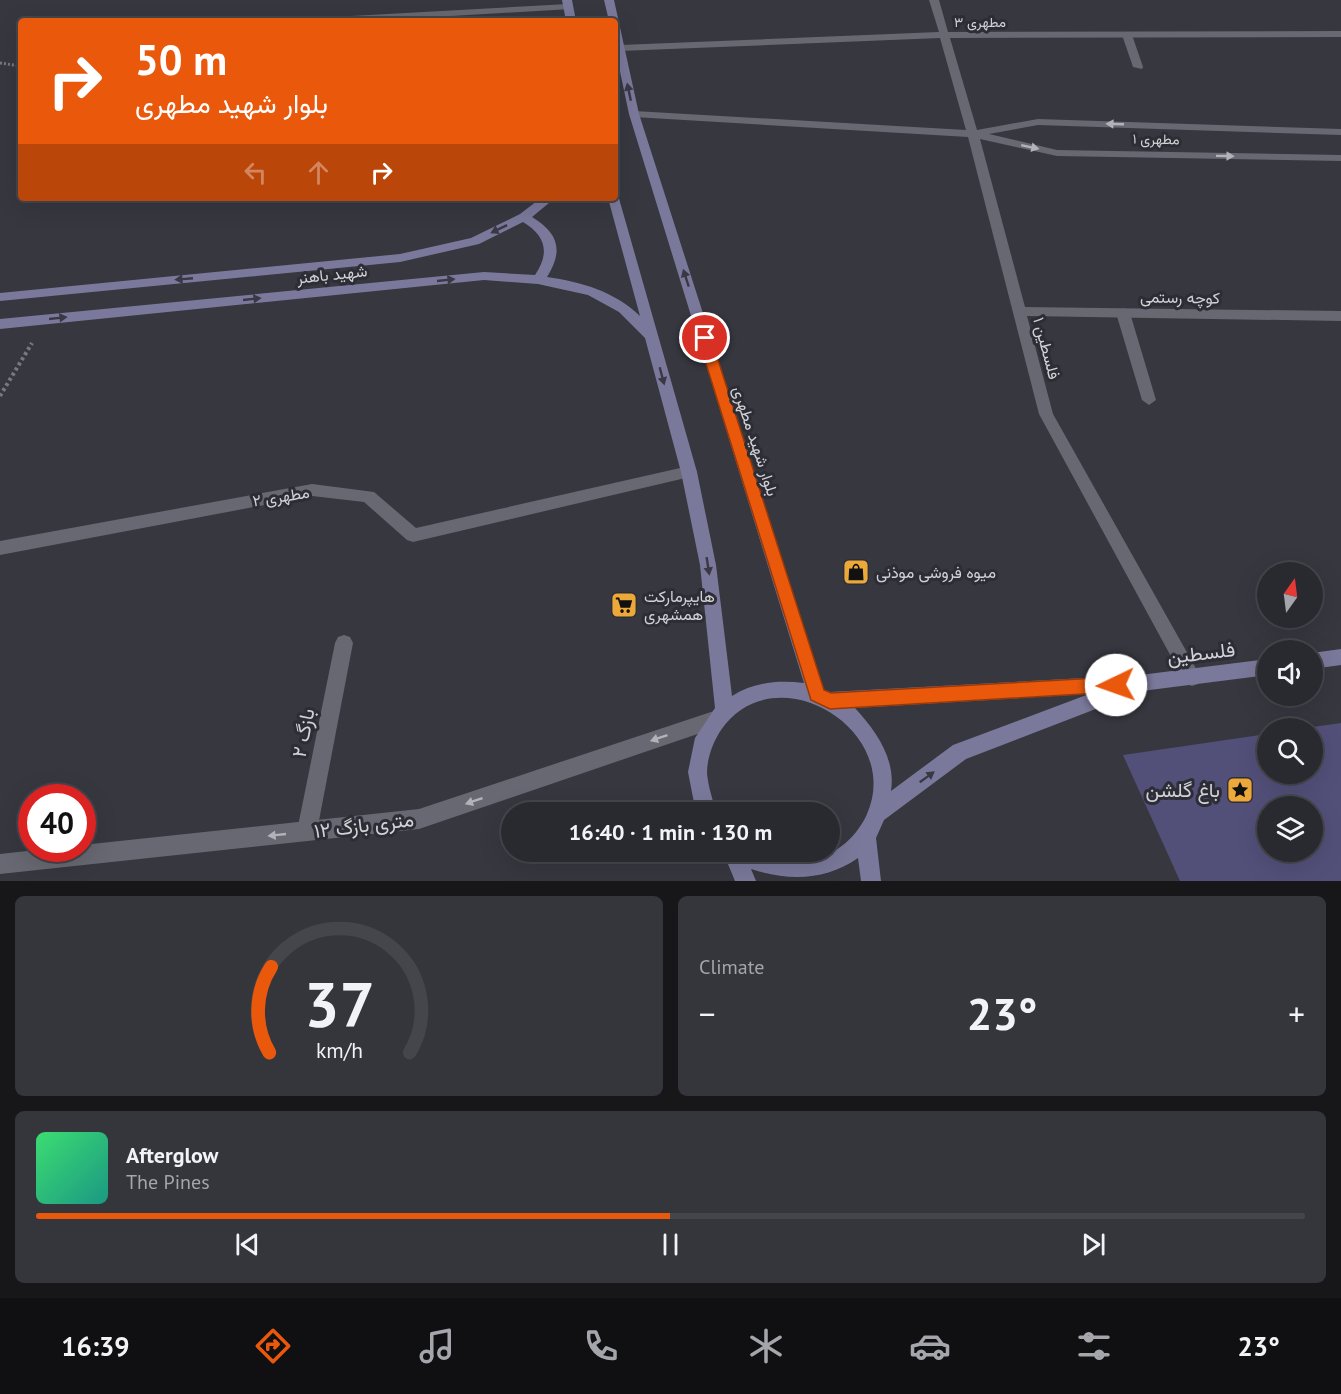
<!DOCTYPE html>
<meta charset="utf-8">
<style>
:root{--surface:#292930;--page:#35353c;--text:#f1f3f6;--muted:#a5a6ab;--line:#45454c;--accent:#ea580c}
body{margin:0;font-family:"PT Sans",Vazirmatn,sans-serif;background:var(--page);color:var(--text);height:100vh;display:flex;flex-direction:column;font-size:22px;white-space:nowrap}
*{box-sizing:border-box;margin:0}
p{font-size:20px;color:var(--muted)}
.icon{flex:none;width:33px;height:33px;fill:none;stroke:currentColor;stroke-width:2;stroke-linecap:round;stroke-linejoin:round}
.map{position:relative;height:881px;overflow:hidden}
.side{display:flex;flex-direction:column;gap:15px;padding:15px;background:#17171a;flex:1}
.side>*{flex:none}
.guide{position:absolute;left:18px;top:18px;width:600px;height:183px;border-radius:6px;box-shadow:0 6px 24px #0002,0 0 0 2px var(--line);background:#ea580c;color:#fff;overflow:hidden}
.needle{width:39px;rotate:14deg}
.controls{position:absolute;left:1257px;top:562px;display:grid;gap:12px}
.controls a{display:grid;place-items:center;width:66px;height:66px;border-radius:50%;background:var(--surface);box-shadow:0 6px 24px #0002,0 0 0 2px var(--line);font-size:30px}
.speed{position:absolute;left:18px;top:784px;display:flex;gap:12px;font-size:30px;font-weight:700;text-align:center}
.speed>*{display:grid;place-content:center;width:78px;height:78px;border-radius:50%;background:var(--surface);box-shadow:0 6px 24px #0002,0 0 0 2px var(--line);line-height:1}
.speed .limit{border:9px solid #d22;background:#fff;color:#111}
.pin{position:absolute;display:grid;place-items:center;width:51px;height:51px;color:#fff;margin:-26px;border:3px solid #fff;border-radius:50%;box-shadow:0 2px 6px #0007}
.me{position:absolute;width:66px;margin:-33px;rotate:267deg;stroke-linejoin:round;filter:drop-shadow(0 0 4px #0008)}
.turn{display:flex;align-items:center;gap:21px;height:126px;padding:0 18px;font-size:27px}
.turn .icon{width:78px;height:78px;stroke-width:2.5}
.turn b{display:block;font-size:42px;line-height:51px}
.lanes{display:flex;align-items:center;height:57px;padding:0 18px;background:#0003;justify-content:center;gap:30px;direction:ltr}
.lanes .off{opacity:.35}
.big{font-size:45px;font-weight:600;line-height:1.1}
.side .tile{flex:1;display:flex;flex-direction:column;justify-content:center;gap:9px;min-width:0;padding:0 21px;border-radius:9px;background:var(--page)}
.side .dial{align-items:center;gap:0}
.dial svg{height:156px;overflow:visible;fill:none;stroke:var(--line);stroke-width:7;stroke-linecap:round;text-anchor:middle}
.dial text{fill:var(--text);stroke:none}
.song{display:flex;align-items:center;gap:18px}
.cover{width:72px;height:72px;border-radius:9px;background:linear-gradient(135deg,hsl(140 70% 55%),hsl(170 70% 35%))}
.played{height:6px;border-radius:3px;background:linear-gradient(90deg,var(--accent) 50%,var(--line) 50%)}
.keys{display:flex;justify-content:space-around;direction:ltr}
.heat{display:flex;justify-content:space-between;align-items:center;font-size:33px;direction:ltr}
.side .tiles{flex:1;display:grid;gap:15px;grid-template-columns:1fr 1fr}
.tile:last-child{grid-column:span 2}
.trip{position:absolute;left:501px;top:802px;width:339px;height:60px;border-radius:30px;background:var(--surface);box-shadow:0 6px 24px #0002,0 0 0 2px var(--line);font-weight:600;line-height:60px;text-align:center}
.tabs{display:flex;height:96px;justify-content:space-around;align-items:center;background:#101013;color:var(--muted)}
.tabs .icon{width:42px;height:42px}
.tabs .selected{color:var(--accent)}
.tabs b{font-size:27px;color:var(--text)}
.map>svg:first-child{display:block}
.green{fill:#525079;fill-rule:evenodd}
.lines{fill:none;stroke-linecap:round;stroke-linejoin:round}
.path-far1{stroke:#787880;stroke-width:3;stroke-dasharray:2 2;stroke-linecap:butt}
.path{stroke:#787880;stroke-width:4;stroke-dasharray:3 3;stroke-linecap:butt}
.lane{fill:#686872;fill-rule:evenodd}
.street{fill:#686872;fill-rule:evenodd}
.secondary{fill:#7b799b;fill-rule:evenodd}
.oneway{fill:#393845}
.oneway2{fill:#b2b2b9}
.route{fill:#ea580c;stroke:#983908;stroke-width:1.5}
.labels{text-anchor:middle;stroke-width:6;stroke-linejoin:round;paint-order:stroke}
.far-street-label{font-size:14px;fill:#d1d1d7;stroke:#2d2d36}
.street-label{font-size:16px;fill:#d1d1d7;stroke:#2d2d36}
.poi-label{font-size:16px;fill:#d1d1d7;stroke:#2d2d36;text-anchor:start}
.near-street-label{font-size:20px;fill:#d1d1d7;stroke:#2d2d36}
.near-poi-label{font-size:20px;fill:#d1d1d7;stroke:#2d2d36;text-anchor:end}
</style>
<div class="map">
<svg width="1341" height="881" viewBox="0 0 1341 881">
<rect width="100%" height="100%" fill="#373740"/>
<!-- green -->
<path class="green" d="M1341 723V881H1180L1123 755 1267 734 1268 774H1312V729H1299ZM1268 807H1312V852H1268Z"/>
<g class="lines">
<!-- path-far1 -->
<path class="path-far1" d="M0 63 21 66"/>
<!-- path -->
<path class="path" d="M0 396 32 343"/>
<!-- lane -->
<g class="lane">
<path d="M1127 32 1132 35 1143 67 1142 69 1133 67 1122 35Z"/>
<path d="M1123 308 1130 313 1156 400 1149 405 1142 400 1116 313Z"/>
<path d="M344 635 350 637 353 643 317 831 314 838 307 841 300 838 297 831 335 643 338 637Z"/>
</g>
<!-- street -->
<g class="street">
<path d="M929 0H939L948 32 1341 31V37L950 38 977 130 1038 119 1341 129V135L1038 125 989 134 1057 150 1341 155V161L1057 156 980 139 1025 307 1341 311V321L1027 316 1053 414 1198 672 1201 678 1198 684 1192 686 1186 684 1039 414 968 137 634 117 629 114 634 111 966 130 940 38 620 51 615 48 620 45 939 32Z"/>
<path d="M568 4 571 5V9L367 21H310L315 18Z"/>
<path d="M689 466 694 468 697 472 694 476 413 542 407 540 364 502 312 496 0 555V541L312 484 374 492 416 528Z"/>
<path d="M714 711 721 714 723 720 721 726 419 829 0 874V854L45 849H82V845L419 809Z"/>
</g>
<!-- secondary -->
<g class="secondary">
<path d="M562 0H572L576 21H566Z"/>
<path d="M604 0H614L639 114 824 690 830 692 1140 675 1268 659V675L1134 692 1132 695 966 759 884 820 876 838 881 881H861L858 858C825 881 789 881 751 869L756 881H735L723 852C734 852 748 850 759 852 780 857 789 863 813 859 837 855 858 835 867 814 904 730 775 652 721 730 713 742 707 758 707 773 708 786 713 800 716 813H696L688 772 695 738 715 708 700 565 681 472 645 338 619 312 588 295 538 284 484 280 0 329V319L484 272 535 275C550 253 546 236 523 222L479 244 400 262 0 301V293L400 254 471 238 520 214 541 198H555L532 217C558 233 564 250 547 277 581 282 614 291 640 316L608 198 618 195 697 472 716 565 732 696C754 682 778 680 804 683L629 114 615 48V21H609ZM1089 694 953 745 891 791C896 759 876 731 855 708Z"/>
<path d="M1341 649V665L1312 669V653Z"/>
</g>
</g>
<!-- one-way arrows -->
<defs><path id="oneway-solid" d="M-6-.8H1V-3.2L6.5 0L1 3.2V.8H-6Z" transform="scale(1.5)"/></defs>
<g class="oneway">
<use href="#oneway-solid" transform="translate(629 92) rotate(-102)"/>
<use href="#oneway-solid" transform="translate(499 229) rotate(154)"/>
<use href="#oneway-solid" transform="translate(686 278) rotate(-108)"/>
<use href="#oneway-solid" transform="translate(184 279) rotate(175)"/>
<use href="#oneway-solid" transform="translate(446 280) rotate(-6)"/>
<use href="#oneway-solid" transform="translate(252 299) rotate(-6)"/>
<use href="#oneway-solid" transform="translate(58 318) rotate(-6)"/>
<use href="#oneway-solid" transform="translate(662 376) rotate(75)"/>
<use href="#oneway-solid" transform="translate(708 566) rotate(81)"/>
<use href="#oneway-solid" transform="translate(927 777) rotate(-36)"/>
</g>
<g class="oneway2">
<use href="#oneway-solid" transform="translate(1115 124) rotate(-178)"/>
<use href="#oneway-solid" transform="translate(1030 147) rotate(12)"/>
<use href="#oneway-solid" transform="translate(1225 156) rotate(1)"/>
<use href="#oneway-solid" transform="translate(659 738) rotate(161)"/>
<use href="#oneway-solid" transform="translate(474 801) rotate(161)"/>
<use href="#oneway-solid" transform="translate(277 835) rotate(174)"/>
</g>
<!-- route -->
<path class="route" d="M705 333 711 338 824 690 831 693 1116 677 1122 679 1125 685 1122 690 1116 692 830 709 811 700 698 338Z"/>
<!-- icons -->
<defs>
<symbol id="shop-square" viewBox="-11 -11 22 22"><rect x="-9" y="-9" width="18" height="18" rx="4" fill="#eca93a" stroke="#2d2d36"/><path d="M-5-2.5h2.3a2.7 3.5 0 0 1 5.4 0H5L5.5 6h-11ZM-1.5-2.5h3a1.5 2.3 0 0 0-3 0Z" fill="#111"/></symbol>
<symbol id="supermarket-square" viewBox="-11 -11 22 22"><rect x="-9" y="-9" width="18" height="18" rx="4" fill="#eca93a" stroke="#2d2d36"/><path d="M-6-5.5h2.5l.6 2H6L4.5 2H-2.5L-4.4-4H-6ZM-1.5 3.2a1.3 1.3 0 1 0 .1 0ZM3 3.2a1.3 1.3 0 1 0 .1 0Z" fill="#111"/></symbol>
<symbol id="sight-square" viewBox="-11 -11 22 22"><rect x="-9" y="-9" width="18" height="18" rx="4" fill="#eca93a" stroke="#2d2d36"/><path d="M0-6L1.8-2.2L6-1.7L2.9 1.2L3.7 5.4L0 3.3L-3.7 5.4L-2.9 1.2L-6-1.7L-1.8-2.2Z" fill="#111"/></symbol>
</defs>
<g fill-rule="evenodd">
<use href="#shop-square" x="841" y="557" width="30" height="30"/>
<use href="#supermarket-square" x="609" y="590" width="30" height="30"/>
<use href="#sight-square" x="1225" y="775" width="30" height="30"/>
</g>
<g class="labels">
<!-- far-street labels -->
<g class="far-street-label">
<text x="980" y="27">مطهری ۳</text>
<text transform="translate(1156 139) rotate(1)" y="5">مطهری ۱</text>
</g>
<!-- street labels -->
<g class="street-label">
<text transform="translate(332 274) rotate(-6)" y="6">شهید باهنر</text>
<text transform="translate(1180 297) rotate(1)" y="6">کوچه رستمی</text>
<text transform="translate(1047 348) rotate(75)" y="6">فلسطین ۱</text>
<text transform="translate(756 441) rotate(72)" y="6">بلوار شهید مطهری</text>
<text transform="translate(281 496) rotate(-9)" y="6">مطهری ۲</text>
</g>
<!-- poi labels -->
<g class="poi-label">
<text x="876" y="578">میوه فروشی موذنی</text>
<text x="644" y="602">هايپرماركت<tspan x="644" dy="18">همشهری</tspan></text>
</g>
<!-- near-street labels -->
<g class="near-street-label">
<text transform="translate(1201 653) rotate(-7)" y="7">فلسطین</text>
<text transform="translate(303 733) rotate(-79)" y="7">بازگ ۲</text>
<text transform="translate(364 825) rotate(-7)" y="7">۱۲ متری بازگ</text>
</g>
<!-- near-poi labels -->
<g class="near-poi-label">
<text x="1220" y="797">باغ گلشن</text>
</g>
</g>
</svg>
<div class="controls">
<a><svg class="needle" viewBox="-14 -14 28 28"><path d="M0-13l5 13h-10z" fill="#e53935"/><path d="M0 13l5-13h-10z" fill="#a5a6ab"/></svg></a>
<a><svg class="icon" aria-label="sound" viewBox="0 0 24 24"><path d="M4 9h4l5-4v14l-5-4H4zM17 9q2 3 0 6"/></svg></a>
<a><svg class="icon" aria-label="search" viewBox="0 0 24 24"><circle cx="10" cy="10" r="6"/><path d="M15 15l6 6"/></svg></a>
<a><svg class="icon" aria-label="layers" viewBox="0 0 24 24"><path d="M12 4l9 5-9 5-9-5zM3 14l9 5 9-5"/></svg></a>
</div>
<div class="speed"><div class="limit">40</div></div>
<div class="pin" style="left:705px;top:338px;background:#d93025"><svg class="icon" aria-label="arrive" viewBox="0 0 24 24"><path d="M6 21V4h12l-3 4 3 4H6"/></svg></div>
<svg class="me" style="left:1116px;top:685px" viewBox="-20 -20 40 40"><circle r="19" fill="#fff"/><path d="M0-13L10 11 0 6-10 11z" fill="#ea580c"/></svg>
<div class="trip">16:40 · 1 min · 130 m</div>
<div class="guide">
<div class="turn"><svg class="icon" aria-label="right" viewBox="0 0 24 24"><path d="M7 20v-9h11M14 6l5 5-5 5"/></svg><div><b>50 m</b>بلوار شهید مطهری</div></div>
<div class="lanes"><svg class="icon off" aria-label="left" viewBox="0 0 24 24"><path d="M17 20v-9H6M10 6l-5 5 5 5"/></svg><svg class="icon off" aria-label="ahead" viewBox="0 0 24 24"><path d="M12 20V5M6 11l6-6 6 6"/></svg><svg class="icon" aria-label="right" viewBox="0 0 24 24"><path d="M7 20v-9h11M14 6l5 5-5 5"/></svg></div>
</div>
</div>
<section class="side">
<div class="tiles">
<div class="tile dial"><svg viewBox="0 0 100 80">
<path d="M14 69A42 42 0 1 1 86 69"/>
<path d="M14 69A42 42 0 0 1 15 25" stroke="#ea580c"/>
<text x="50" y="56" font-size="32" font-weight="700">37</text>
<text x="50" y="72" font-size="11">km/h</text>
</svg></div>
<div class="tile"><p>Climate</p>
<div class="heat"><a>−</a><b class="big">23°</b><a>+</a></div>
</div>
<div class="tile">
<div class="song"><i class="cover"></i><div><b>Afterglow</b><p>The Pines</p></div></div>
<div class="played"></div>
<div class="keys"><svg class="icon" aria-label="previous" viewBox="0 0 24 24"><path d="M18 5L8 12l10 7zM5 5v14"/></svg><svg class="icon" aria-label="pause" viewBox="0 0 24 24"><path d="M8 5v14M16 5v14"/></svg><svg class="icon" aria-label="next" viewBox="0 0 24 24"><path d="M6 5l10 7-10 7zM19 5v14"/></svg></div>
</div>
</div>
</section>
<nav class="tabs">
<b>16:39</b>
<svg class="icon selected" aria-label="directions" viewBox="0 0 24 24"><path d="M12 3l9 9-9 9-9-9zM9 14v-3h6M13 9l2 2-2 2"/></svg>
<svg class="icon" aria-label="music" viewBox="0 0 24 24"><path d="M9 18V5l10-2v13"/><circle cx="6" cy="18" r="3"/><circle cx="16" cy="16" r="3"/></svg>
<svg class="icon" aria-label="phone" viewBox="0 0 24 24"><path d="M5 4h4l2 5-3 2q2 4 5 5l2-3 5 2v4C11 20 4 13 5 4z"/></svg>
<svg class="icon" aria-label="climate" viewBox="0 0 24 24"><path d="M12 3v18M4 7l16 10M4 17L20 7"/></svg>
<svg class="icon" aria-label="car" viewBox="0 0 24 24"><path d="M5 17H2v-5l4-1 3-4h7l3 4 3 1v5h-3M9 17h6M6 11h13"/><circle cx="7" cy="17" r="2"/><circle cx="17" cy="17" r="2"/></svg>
<svg class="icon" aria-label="filters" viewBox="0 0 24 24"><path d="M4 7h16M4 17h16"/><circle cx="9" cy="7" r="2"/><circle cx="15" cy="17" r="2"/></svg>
<b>23°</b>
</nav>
